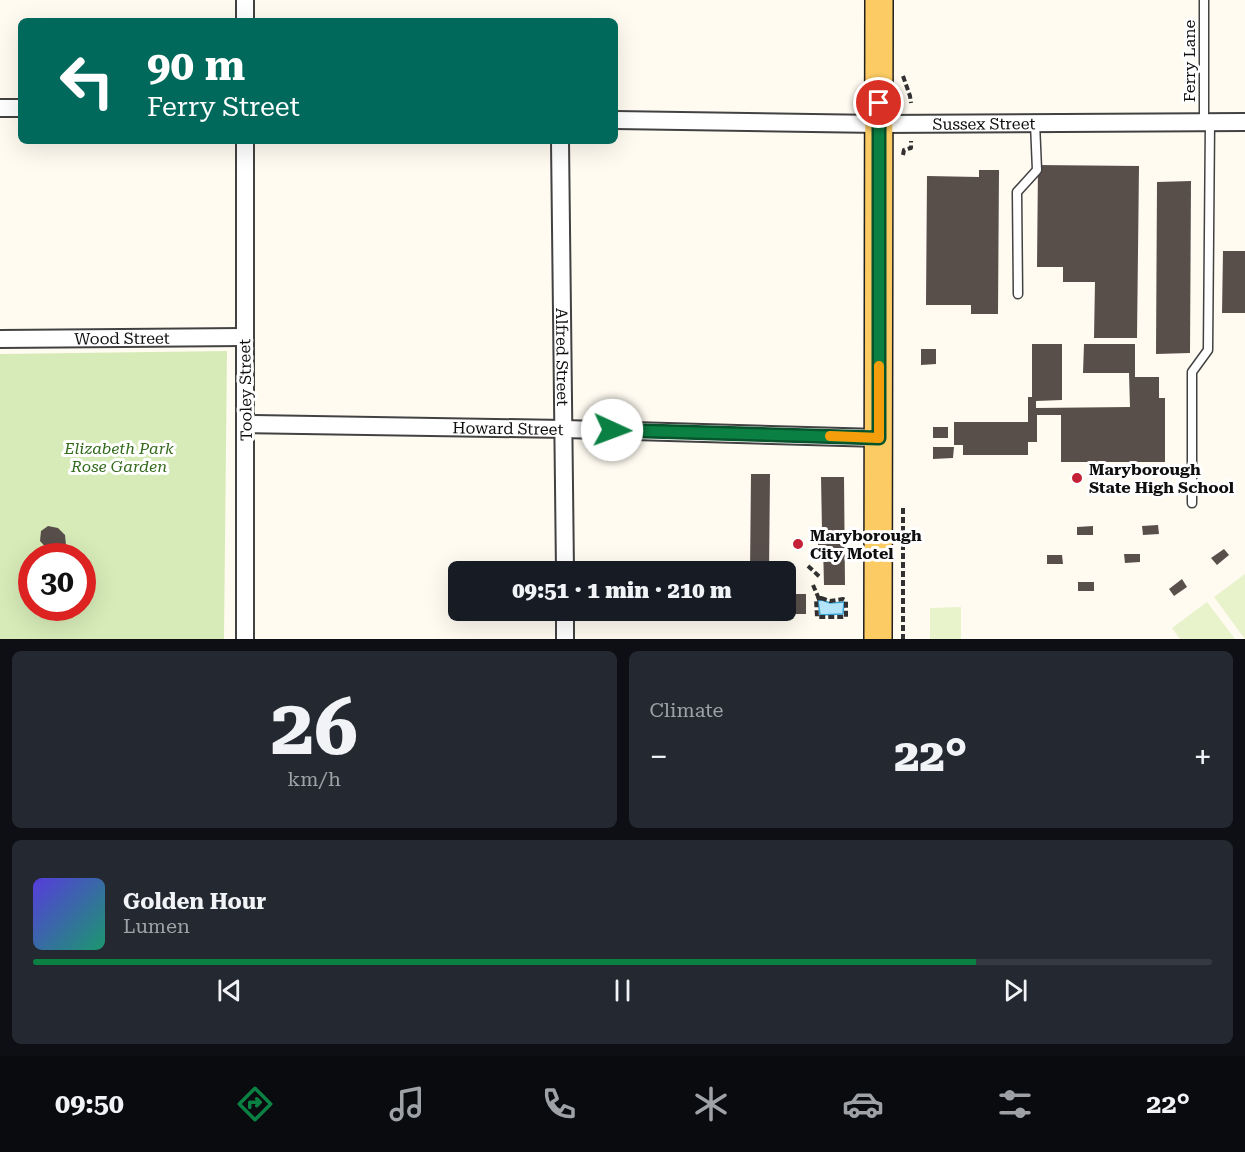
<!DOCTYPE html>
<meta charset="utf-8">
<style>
:root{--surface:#171b24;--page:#242831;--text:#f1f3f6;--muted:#9ea1a6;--line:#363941;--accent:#0b8043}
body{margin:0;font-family:"Roboto Serif",serif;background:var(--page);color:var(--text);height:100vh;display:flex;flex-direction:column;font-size:22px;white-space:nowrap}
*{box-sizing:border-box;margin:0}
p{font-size:20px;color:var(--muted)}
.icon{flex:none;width:33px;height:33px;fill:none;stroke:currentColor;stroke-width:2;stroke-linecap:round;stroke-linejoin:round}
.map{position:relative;height:639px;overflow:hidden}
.sheet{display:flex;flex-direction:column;gap:12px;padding:12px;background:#0d0f14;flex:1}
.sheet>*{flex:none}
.hud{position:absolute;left:18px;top:18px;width:600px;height:126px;border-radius:9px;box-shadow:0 6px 24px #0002;background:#00695c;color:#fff;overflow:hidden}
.speed{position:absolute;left:18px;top:543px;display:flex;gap:12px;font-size:30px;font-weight:700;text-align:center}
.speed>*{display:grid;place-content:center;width:78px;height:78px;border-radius:50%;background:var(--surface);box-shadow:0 6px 24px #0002;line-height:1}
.speed .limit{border:9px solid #d22;background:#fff;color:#111}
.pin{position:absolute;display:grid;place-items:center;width:51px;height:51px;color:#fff;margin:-26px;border:3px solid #fff;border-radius:50%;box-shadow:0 2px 6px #0007}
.me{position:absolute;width:66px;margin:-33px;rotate:92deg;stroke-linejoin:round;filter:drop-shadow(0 0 4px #0008)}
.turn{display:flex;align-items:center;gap:21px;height:126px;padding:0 30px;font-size:27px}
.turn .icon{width:78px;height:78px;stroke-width:2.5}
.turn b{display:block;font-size:42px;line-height:51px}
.big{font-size:45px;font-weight:800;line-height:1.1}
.sheet .tile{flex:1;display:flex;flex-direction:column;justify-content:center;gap:9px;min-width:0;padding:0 21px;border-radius:9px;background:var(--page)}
.sheet .dial{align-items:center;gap:0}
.dial b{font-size:78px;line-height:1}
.song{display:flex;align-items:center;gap:18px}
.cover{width:72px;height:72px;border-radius:9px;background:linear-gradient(135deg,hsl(250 70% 55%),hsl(160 70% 35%))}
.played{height:6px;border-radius:3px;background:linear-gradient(90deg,var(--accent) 80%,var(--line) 80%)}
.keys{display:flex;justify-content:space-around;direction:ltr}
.heat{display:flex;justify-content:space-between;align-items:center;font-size:33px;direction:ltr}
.sheet .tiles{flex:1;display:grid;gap:12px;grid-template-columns:1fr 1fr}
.tile:last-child{grid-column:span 2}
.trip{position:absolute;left:448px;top:561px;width:348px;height:60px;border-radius:9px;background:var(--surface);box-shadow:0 6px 24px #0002;font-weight:800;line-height:60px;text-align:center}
.menu{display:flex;height:96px;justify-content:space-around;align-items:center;background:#090b0e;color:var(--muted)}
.menu .icon{width:42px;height:42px}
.menu .current{color:var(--accent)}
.menu b{font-size:27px;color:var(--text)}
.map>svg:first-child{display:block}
.green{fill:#d7ebb8;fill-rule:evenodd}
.pitch{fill:#e8f2cb}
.water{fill:#b3e4f9;stroke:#37a2d3;stroke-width:1.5}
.building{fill:#584f4b}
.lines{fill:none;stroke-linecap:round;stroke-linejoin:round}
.service-casing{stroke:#424242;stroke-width:11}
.minor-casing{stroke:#424242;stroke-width:20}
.primary-casing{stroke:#202020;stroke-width:30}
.path{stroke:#313131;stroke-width:4;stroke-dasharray:6 3;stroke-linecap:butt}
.service{stroke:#fff;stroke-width:8}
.minor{stroke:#fff;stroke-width:16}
.primary{stroke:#fdcb63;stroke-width:27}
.route-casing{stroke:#07532c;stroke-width:15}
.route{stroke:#0b8043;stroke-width:10}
.slow{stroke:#f59e0b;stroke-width:10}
.poi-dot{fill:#c52136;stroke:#fff;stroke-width:2}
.labels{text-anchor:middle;stroke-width:6;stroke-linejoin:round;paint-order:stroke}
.street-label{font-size:16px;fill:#0f0f0f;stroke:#fff}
.park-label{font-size:16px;font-style:italic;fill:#336a1c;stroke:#fff}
.poi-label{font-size:16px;font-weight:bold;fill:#0f0f0f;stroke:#fff;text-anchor:start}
</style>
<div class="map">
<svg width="1245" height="639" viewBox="0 0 1245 639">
<rect width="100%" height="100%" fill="#fffbf1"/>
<!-- green -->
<path class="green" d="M227 351 224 639H0V354ZM32 556H82V608H32Z"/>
<!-- pitch -->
<g class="pitch">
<path d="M1245 574V639L1214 597Z"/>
<path d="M1207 602 1235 639H1180L1172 628Z"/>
<path d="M961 607V639H930V608Z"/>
</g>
<!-- water -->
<path class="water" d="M822 600 830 603 844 602 843 614 820 615 818 601Z"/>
<!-- building -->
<g class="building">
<path d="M1038 165 1139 166 1137 338H1094L1095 282H1063V267H1037Z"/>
<path d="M979 170H999L998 314H971V305H926L927 176 979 177Z"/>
<path d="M1191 181 1190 353 1156 354 1157 182Z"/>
<path d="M1223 251H1245V313H1222Z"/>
<path d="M1032 344H1062V400L1036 401V408L1130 407 1129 373H1083L1084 344H1135V377H1159V398H1165V462H1061V415H1037V442H1028V455H963V445H954V422H1028V397H1032Z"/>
<path d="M921 349H936V364L921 365Z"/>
<rect x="933" y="427" width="15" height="11"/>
<path d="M933 447H954L953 458 933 459Z"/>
<path d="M751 474H770L769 572H750Z"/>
<path d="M821 477H844L845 585H824L823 545H818L817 530H822Z"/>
<path d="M1158 525 1159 534 1143 535 1142 526Z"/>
<path d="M48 526 58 528 65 535 66 545 59 551 50 552 40 541 41 531Z"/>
<path d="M1093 526V535H1077V527Z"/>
<path d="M1224 549 1229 555 1217 565 1211 558Z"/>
<path d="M1124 554H1140V562L1125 563Z"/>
<path d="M1047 555H1062L1063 564H1047Z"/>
<path d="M1182 579 1187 587 1174 596 1169 589Z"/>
<rect x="1078" y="582" width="16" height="9"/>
<path d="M786 594H806V614H750V610H786Z"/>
</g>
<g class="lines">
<defs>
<g id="service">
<path d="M1204 122V0"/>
<path d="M1018 294 1017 192 1037 170 1035 123"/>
<path d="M1192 503V372L1208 350 1210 122"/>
</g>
<g id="minor">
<path d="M245 21V0"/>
<path d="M0 108H21"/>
<path id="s1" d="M615 120 879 124 1245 122"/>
<path d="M245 141V639"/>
<path id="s2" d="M560 141 565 572"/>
<path id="s3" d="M0 339 244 337"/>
<path id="s4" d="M246 424 564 429 879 438"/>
<path d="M565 610V639"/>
</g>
<path id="primary" d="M878 639 879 0"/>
</defs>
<!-- service casing -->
<use href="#service" class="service-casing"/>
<!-- minor casing -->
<use href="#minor" class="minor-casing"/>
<!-- primary casing -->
<use href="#primary" class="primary-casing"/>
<!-- path -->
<g class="path">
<path d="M903 76 910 96 911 103"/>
<path d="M903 155 904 150 911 148V141"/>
<path d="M903 508V639"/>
<path d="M808 566 821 578"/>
<path d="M813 585 819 599"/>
<path d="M821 598 830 601 843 599 846 601V617H817L816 599Z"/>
</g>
<!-- service -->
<use href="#service" class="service"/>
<!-- minor -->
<use href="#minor" class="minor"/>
<!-- primary -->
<use href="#primary" class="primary"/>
</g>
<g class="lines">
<defs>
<path id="route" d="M612 430 879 438V103"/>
</defs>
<!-- route casing -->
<use href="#route" class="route-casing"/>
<!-- route -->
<use href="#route" class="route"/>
<!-- slow -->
<path class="slow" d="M830 436 879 438V366"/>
</g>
<!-- markers -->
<g class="poi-dot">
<circle cx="1077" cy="478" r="6"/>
<circle cx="798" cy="544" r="6"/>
</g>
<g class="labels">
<!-- street labels -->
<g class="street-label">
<text transform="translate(1189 61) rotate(-90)" y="6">Ferry Lane</text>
<text dy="6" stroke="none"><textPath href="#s1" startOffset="369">Sussex Street</textPath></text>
<text dy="6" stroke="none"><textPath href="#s3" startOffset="122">Wood Street</textPath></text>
<text dy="6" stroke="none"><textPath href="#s2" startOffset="216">Alfred Street</textPath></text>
<text transform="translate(245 390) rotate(-91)" y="6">Tooley Street</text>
<text dy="6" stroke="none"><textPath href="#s4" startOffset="262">Howard Street</textPath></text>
</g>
<!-- park labels -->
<g class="park-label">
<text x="119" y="454">Elizabeth Park<tspan x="119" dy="18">Rose Garden</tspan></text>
</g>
<!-- poi labels -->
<g class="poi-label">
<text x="1089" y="475">Maryborough<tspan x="1089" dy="18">State High School</tspan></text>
<text x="810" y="541">Maryborough<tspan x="810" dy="18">City Motel</tspan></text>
</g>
</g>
</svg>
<div class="speed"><div class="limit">30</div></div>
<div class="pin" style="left:879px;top:103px;background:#d93025"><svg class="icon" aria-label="arrive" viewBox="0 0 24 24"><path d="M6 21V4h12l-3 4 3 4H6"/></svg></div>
<svg class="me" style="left:612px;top:430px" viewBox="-20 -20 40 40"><circle r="19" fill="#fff"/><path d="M0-13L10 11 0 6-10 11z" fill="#0b8043"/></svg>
<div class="trip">09:51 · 1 min · 210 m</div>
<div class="hud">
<div class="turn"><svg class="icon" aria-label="left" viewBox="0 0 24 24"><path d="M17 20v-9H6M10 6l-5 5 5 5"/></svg><div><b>90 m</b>Ferry Street</div></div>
</div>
</div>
<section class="sheet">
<div class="tiles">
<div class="tile dial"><b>26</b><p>km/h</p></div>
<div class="tile"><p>Climate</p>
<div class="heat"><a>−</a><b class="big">22°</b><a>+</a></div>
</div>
<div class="tile">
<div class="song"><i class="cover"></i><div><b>Golden Hour</b><p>Lumen</p></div></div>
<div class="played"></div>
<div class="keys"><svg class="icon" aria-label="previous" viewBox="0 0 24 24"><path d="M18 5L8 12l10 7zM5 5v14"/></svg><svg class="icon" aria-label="pause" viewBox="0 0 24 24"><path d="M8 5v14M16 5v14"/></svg><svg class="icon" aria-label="next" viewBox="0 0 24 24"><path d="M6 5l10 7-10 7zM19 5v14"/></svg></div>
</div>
</div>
</section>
<nav class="menu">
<b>09:50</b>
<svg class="icon current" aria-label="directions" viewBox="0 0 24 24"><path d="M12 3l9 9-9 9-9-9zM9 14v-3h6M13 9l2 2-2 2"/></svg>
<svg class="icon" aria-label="music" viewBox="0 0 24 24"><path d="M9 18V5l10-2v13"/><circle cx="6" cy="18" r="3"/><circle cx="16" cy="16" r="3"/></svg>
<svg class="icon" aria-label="phone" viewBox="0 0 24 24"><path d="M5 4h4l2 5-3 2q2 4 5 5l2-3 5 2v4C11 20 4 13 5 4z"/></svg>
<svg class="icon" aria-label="climate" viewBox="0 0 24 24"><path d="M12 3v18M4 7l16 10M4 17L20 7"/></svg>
<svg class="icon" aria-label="car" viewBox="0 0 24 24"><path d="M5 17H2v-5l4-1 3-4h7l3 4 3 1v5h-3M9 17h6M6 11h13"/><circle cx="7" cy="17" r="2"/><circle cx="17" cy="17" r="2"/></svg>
<svg class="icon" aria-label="filters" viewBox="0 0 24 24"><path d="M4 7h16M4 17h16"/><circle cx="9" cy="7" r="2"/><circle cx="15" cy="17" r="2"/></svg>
<b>22°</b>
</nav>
